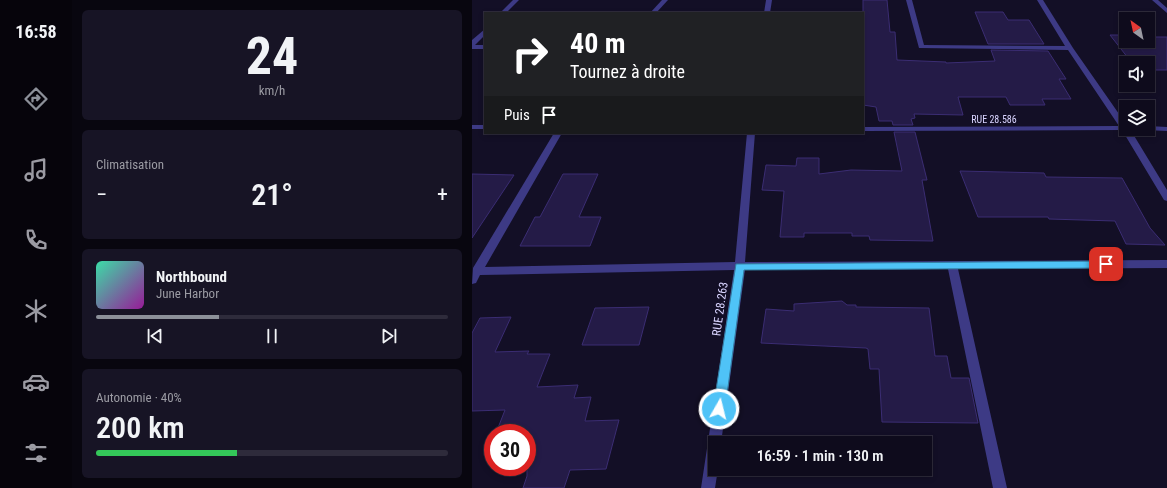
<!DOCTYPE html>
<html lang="fr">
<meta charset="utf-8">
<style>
:root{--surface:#0e0b1c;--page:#171425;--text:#f1f3f6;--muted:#9b9ba3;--line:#2e2b3b;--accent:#8c9099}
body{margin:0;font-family:"Roboto Condensed",sans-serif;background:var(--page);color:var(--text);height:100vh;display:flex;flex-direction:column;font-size:15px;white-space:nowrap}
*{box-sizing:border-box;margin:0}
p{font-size:13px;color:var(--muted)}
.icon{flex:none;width:22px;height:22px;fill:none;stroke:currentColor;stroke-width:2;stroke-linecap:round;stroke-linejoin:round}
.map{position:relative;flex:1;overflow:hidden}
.details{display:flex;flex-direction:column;gap:10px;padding:10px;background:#08060f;width:400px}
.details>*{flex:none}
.top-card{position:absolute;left:12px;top:12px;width:380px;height:122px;border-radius:0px;box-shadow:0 2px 6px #0003,0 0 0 1px var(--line);background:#202124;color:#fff;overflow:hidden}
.needle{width:26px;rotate:327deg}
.fabs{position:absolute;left:647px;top:12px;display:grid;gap:8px}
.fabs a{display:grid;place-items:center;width:36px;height:36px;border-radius:0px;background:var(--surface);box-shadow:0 2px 6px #0003,0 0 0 1px var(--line);font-size:20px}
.speed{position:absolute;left:12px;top:424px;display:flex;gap:8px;font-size:20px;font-weight:700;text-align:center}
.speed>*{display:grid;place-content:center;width:52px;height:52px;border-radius:50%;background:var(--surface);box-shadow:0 2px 6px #0003,0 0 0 1px var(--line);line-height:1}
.speed .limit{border:6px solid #d22;background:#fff;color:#111}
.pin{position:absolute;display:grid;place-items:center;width:34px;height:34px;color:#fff;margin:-17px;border-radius:8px;box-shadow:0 2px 6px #0006}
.me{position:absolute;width:44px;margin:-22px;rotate:8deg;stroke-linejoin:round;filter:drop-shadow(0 0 3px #0008)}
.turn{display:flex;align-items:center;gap:14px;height:84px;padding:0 20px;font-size:18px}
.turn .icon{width:52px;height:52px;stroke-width:2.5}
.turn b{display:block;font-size:28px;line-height:34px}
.then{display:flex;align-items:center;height:38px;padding:0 20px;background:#0003;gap:8px;font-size:15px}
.big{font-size:30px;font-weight:600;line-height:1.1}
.details .tile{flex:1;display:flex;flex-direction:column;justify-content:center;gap:6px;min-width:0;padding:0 14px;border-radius:6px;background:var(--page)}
.details .dial{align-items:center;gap:0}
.dial b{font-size:52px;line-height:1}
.song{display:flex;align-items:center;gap:12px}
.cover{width:48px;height:48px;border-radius:6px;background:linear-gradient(135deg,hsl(160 70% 55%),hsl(300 70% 35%))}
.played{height:4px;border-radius:2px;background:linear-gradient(90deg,var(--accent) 35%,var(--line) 35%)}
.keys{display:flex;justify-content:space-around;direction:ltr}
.heat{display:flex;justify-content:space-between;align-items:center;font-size:22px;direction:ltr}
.charge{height:6px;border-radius:3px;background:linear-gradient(90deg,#34c759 40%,var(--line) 0)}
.trip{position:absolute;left:236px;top:436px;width:224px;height:40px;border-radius:0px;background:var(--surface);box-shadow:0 2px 6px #0003,0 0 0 1px var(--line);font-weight:600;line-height:40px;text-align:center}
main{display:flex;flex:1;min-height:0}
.dock{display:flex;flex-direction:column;width:72px;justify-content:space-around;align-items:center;background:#06040b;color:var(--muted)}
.dock .icon{width:28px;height:28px}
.dock .selected{color:var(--accent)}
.dock b{font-size:18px;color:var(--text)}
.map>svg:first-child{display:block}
.building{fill:#241b47;stroke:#3b2d73}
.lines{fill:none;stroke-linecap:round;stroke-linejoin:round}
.minor{fill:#3d3a85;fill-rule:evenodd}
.route{fill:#4fc3f7;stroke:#337fa1}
.labels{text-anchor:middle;stroke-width:4;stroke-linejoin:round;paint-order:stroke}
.far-street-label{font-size:10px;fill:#d9d4ff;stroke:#130f26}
.street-label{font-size:12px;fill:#d9d4ff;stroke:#130f26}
</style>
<main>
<nav class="dock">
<b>16:58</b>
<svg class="icon selected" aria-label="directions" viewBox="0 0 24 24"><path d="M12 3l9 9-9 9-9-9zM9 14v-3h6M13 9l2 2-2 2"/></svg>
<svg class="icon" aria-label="music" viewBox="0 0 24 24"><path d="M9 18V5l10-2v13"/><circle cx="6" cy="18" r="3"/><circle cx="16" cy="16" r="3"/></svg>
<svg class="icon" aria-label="phone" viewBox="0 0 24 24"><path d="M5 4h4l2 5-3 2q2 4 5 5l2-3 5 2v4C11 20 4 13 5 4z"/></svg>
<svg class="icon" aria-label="climate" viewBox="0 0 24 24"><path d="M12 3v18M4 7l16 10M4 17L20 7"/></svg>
<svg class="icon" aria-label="car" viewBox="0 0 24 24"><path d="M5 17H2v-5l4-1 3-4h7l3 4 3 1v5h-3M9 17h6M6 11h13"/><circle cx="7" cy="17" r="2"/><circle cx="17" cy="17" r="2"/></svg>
<svg class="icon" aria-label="filters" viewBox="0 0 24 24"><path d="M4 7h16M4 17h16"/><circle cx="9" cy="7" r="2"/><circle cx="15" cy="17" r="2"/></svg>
</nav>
<section class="details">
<div class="tile dial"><b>24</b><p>km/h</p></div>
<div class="tile"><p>Climatisation</p>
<div class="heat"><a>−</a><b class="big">21°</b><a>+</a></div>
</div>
<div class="tile">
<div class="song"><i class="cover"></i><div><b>Northbound</b><p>June Harbor</p></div></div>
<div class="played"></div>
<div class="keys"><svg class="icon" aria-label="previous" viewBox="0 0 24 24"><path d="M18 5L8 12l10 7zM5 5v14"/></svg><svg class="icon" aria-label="pause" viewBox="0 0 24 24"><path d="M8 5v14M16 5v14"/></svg><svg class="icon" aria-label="next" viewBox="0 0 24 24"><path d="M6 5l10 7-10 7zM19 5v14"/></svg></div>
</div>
<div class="tile"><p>Autonomie · 40%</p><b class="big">200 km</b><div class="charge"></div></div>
</section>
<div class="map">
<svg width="695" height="488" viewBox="0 0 695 488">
<rect width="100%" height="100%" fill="#130f26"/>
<!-- building -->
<g class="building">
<path d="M391 0H415L418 32H423L425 60 474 62V63L523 61 519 50 576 51 594 79H587L599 99H570L573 105H538L534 97H486L491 115 442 114 443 118 439 119 441 125H421L420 121H407L404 107 391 105Z"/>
<path d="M503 12H531L536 20H557L572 44H516Z"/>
<path d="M638 35H654V41H676V35H680L682 37H695V70H676V63H660Z"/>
<path d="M422 132H443L455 180H450L461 241 398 240 397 236H380V233H332V237H308L312 191 290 190 294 165 324 166 325 158H347V174L379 170 430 171Z"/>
<path d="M488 171 572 173 574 177 650 178 678 228 693 245 654 244 643 221 577 219 576 217H506Z"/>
<path d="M0 174 42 175 0 238Z"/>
<path d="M91 174H126L107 217H129L118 246H48L63 217H68Z"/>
<path d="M370 301 375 305H384V307L457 308 463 356H475L479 378H497L506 423 410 422 407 369H398L396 349 394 348 289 343 294 309 322 311V304Z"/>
<path d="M177 307 167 345H110L123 308Z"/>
<path d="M39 317 23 352 57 351 55 354H78L65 387 106 385 102 398 119 397 113 421 147 420 134 469 98 470 92 488H51L55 476V433H24L33 410 0 411V333L8 318Z"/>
</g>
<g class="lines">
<!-- minor -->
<g class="minor">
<path d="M41 0H47L34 13H28Z"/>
<path d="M190 0H196L184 13H178Z"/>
<path d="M294 0H300L298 13H292Z"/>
<path d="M434 0H440L452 45 593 46 565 0H571L601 48 654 124V129H658L695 190V201L692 200 650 130 391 131V127L647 126 596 50 447 48Z"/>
<path d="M680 0H686L695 8V13Z"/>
<path d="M13 29V35L3 45H13V49H0V40Z"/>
<rect x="0" y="125" width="13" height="4"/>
<path d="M676 126 695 127V131L673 130 676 129Z"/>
<path d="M82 133H90L13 267 263 262 275 133H283L273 262 695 260V268L486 269 535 488H521L476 269 273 270 249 443H243V469H246L243 488H229L262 270 8 275 4 283 0 284 1 268Z"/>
</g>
</g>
<!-- route -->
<path class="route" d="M634 261 637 262 638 264 637 267 634 268 272 270 253 409 251 413 247 415 243 413 241 409 264 264Z"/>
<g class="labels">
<!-- far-street labels -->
<g class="far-street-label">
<text x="522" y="123">RUE 28.586</text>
</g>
<!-- street labels -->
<g class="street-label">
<text transform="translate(248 309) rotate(-82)" y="4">RUE 28.263</text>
</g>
</g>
</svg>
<div class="fabs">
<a><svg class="needle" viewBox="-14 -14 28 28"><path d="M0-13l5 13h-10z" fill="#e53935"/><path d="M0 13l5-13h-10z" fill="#9b9ba3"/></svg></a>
<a><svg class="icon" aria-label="sound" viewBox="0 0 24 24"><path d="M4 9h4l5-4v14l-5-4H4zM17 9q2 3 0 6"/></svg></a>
<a><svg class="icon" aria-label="layers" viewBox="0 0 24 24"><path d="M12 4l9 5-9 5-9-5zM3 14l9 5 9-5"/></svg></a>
</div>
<div class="speed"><div class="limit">30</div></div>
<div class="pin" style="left:634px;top:264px;background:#d93025"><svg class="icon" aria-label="arrive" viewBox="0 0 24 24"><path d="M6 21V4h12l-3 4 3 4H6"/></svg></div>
<svg class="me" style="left:247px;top:409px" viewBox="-20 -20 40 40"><circle r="17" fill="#4fc3f7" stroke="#fff" stroke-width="3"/><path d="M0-11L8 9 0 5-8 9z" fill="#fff"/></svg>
<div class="trip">16:59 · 1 min · 130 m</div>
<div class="top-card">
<div class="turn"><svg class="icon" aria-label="right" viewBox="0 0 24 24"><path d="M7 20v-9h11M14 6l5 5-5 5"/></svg><div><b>40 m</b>Tournez à droite</div></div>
<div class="then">Puis<svg class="icon" aria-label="arrive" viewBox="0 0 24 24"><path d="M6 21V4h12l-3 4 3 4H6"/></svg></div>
</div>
</div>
</main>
